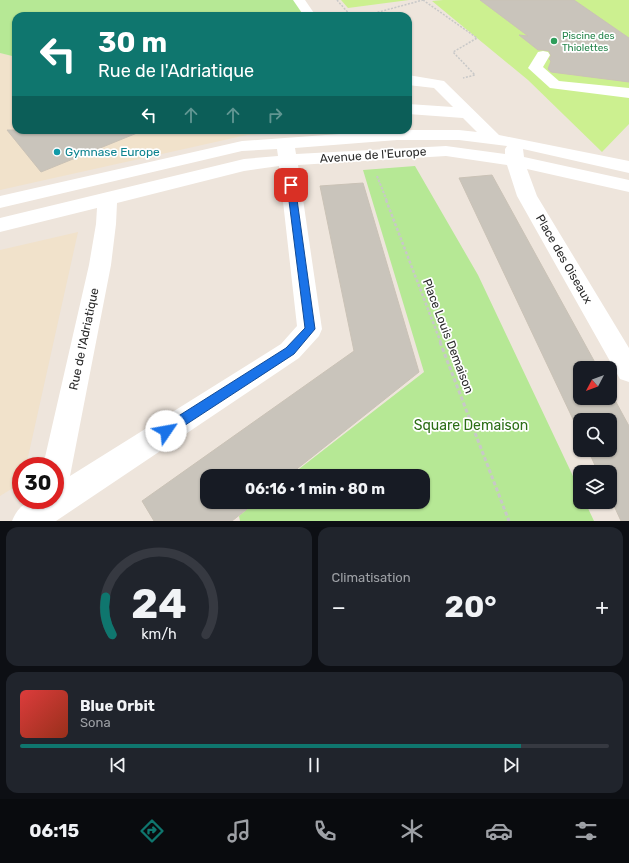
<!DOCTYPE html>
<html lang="fr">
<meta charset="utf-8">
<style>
:root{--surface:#171b24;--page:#20242c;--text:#f1f3f6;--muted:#9ea1a6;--line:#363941;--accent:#0f766e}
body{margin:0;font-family:Rubik,sans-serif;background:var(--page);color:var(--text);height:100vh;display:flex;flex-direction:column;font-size:15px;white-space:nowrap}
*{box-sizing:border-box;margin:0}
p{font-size:13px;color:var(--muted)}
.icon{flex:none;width:22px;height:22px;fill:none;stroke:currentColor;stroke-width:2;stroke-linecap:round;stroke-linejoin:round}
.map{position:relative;height:521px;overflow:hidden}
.sheet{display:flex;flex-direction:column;gap:6px;padding:6px;background:#0d0f14;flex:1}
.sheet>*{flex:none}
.banner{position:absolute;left:12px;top:12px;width:400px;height:122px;border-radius:12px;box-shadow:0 1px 3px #0004;background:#0f766e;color:#fff;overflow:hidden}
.needle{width:26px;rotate:229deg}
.tools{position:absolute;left:573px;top:361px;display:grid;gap:8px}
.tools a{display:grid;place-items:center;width:44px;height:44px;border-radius:8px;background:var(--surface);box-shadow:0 1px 3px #0004;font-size:20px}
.speed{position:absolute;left:12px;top:457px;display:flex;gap:8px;font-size:20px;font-weight:700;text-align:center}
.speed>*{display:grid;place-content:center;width:52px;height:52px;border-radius:50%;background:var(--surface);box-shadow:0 1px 3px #0004;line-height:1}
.speed .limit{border:6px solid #d22;background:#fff;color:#111}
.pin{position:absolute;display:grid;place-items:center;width:34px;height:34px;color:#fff;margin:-17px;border-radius:8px;box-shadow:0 2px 6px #0006}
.me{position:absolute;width:44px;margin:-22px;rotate:57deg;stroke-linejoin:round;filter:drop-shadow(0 0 3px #0008)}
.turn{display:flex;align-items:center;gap:14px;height:84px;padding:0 20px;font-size:18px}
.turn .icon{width:52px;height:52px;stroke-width:2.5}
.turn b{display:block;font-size:28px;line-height:34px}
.lanes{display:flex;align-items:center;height:38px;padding:0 20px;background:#0003;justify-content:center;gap:20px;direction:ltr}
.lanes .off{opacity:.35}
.big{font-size:30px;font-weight:700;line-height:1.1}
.sheet .widget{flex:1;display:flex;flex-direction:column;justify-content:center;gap:6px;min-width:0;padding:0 14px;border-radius:12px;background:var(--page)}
.sheet .dial{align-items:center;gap:0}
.dial svg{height:104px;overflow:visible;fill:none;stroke:var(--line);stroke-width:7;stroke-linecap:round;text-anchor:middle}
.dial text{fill:var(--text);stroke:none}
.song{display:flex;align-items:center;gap:12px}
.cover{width:48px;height:48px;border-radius:6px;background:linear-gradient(135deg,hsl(0 70% 55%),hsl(10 70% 35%))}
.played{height:4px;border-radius:2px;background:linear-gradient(90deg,var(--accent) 85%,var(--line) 85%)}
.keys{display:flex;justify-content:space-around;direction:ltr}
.heat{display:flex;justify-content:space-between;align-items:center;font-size:22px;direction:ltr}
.sheet .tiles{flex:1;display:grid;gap:6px;grid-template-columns:1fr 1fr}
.widget:last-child{grid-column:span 2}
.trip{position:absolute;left:200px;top:469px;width:230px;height:40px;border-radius:12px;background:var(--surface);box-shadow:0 1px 3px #0004;font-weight:700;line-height:40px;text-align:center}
.menu{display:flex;height:64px;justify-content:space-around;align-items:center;background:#090b0e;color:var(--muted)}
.menu .icon{width:28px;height:28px}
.menu .active{color:var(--accent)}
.menu b{font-size:18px;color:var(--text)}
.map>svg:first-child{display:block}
.education{fill:#f1e2cb}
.green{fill:#b6e895}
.pitch{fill:#ccf090}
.building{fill:#c9c4bb;stroke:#cac2b6}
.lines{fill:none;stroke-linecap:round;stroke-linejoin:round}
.path-far3{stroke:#c8c8c8;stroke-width:1.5;stroke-dasharray:2 1.5;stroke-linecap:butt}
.path-far2{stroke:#c8c8c8;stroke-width:2;stroke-dasharray:2.5 1.5;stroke-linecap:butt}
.path-far1{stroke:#c8c8c8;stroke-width:2.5;stroke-dasharray:3 2;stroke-linecap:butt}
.path{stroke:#c8c8c8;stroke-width:3;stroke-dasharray:4 2.5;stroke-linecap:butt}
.minor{fill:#fff;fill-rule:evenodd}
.route{fill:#1a73e8;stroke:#114b97}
.leisure-dot{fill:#2e9e5b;stroke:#fff;stroke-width:1.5}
.culture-dot{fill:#0f9aa8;stroke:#fff;stroke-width:1.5}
.labels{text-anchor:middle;stroke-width:3.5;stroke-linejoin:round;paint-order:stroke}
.far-leisure-label{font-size:10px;fill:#27864d;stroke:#fff;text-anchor:start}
.culture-label{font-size:12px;fill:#0d838f;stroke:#fff;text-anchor:start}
.street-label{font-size:12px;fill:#2b2b2b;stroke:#fff}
.near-park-label{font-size:14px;fill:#2c6e15;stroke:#fff}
</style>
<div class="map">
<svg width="629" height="521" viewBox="0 0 629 521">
<rect width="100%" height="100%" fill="#eee5dc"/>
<!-- education -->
<g class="education">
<path d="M0 53 16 57V130H324L247 135 0 190Z"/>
<path d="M78 232 26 466H21V483L0 496V250Z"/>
</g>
<!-- green -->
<g class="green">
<path d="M0 0H295L306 16H16V57L0 53Z"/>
<path d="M415 166 478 275 580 491V502H585L594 521H240L239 516 256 502H423V476H290L424 372 363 170Z"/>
</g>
<!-- pitch -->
<g class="pitch">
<path d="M341 0H409L348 8Z"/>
<path d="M443 0H629V124L602 152 528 80 432 1Z"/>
</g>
<!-- building -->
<g class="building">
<path d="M480 0H574L629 38V82L551 72 548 69 551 61 549 59 551 56 549 51 543 50H538L519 35 528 36Z"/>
<path d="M7 130H141L142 131 41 172Z"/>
<path d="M492 175 598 368H580V398H610V391L629 426V521H621L610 497V472H598L588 450H610V420H580V434L459 178Z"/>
<path d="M363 183 419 372 288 476H207V502H256L232 521H154L142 501 354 351 320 186Z"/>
</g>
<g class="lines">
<!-- path-far3 -->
<g class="path-far3">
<path d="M337 0 351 16"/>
<path d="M423 0 477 38 453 52 475 75 463 78"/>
<path d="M364 16 423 0"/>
</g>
<!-- path-far2 -->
<path class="path-far2" d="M377 176 387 201"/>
<!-- path-far1 -->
<path class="path-far1" d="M386 200 441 343"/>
<!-- path -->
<path class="path" d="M440 342 509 521"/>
<!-- minor -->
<g class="minor">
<path d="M293 0H305L316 16H304Z"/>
<path d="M543 51 548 52 550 55 543 67 559 81 629 88V98L550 88 528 68 538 52Z"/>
<path d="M408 75 444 81 499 135 629 161V173L523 149 524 157 629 180V192L527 169 537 196 629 348V382L620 379 517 196 507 165 446 156 298 165 322 329 319 336 299 358 56 521H12C21 499 34 500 55 500V466H43L89 265 96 224 97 208 0 232V218L244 159 278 156 277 149 242 151 0 208V196L242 141 394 130H459L477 132 463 118 408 114V104L453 107 434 88 408 85ZM397 140H459L507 146 505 149V154L446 146 296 154 295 148ZM279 166 297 326 281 344 70 476 111 265 116 224 117 203 244 171Z"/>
</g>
</g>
<!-- route -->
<path class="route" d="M288 183H291L295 185 315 329 294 354 170 435 166 437 161 435 160 431 161 427 286 348 305 328 287 185Z"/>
<!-- markers -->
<circle class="leisure-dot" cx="554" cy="41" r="4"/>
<circle class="culture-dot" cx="57" cy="152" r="4"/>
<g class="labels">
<!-- far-leisure labels -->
<g class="far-leisure-label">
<text x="562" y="39">Piscine des<tspan x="562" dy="12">Thiolettes</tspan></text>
</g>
<!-- culture labels -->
<g class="culture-label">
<text x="65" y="156">Gymnase Europe</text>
</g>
<!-- street labels -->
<g class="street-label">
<text transform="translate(373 155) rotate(-4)" y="4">Avenue de l'Europe</text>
<text transform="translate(564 259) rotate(60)" y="4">Place des Oiseaux</text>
<text transform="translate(448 336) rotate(69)" y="4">Place Louis Demaison</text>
<text transform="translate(84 339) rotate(-78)" y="4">Rue de l'Adriatique</text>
</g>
<!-- near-park labels -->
<g class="near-park-label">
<text x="471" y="430">Square Demaison</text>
</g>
</g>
</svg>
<div class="tools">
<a><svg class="needle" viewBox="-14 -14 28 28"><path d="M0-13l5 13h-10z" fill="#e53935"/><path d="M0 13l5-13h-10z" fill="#9ea1a6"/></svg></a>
<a><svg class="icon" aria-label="search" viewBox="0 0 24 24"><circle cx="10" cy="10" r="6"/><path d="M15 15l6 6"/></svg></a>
<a><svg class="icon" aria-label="layers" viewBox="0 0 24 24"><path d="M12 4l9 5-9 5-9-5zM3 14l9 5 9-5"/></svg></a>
</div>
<div class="speed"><div class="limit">30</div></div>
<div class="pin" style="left:291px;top:185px;background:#d93025"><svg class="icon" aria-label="arrive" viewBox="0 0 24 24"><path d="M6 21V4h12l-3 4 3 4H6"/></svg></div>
<svg class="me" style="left:166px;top:431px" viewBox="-20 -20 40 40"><circle r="19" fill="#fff"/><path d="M0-13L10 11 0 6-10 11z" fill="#1a73e8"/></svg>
<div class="trip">06:16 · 1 min · 80 m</div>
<div class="banner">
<div class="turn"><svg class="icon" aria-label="left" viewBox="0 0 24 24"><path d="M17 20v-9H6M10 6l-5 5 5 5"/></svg><div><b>30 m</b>Rue de l'Adriatique</div></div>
<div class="lanes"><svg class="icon" aria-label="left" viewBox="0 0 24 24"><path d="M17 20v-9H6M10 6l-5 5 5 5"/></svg><svg class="icon off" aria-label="ahead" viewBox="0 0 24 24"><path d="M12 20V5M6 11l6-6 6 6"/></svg><svg class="icon off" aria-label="ahead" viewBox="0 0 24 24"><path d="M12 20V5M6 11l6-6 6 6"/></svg><svg class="icon off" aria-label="right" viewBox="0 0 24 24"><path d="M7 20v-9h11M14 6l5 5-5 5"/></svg></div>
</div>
</div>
<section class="sheet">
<div class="tiles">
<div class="widget dial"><svg viewBox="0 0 100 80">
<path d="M14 69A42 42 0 1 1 86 69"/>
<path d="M14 69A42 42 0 0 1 9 40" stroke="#0f766e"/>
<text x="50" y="56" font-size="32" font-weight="700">24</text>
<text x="50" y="72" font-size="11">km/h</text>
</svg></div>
<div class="widget"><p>Climatisation</p>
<div class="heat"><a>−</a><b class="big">20°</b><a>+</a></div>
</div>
<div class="widget">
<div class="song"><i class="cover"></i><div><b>Blue Orbit</b><p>Sona</p></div></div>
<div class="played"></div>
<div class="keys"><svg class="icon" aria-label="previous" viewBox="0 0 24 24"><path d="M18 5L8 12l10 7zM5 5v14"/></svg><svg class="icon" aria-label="pause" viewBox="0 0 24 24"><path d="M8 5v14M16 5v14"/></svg><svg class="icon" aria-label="next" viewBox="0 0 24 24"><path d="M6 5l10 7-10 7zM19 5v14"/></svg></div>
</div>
</div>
</section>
<nav class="menu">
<b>06:15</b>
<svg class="icon active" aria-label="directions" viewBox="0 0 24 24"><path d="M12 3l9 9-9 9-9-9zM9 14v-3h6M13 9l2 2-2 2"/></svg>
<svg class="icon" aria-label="music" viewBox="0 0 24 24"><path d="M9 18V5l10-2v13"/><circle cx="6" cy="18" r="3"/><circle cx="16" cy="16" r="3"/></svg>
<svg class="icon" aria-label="phone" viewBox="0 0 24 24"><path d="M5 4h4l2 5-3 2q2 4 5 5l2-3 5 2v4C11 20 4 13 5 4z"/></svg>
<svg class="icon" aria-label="climate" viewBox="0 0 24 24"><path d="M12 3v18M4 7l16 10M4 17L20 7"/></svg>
<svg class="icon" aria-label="car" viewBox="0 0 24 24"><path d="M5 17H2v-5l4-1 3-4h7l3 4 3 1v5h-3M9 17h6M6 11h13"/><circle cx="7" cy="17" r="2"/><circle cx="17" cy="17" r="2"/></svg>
<svg class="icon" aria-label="filters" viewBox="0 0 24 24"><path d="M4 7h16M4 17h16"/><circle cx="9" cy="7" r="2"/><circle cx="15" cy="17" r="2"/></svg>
</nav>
